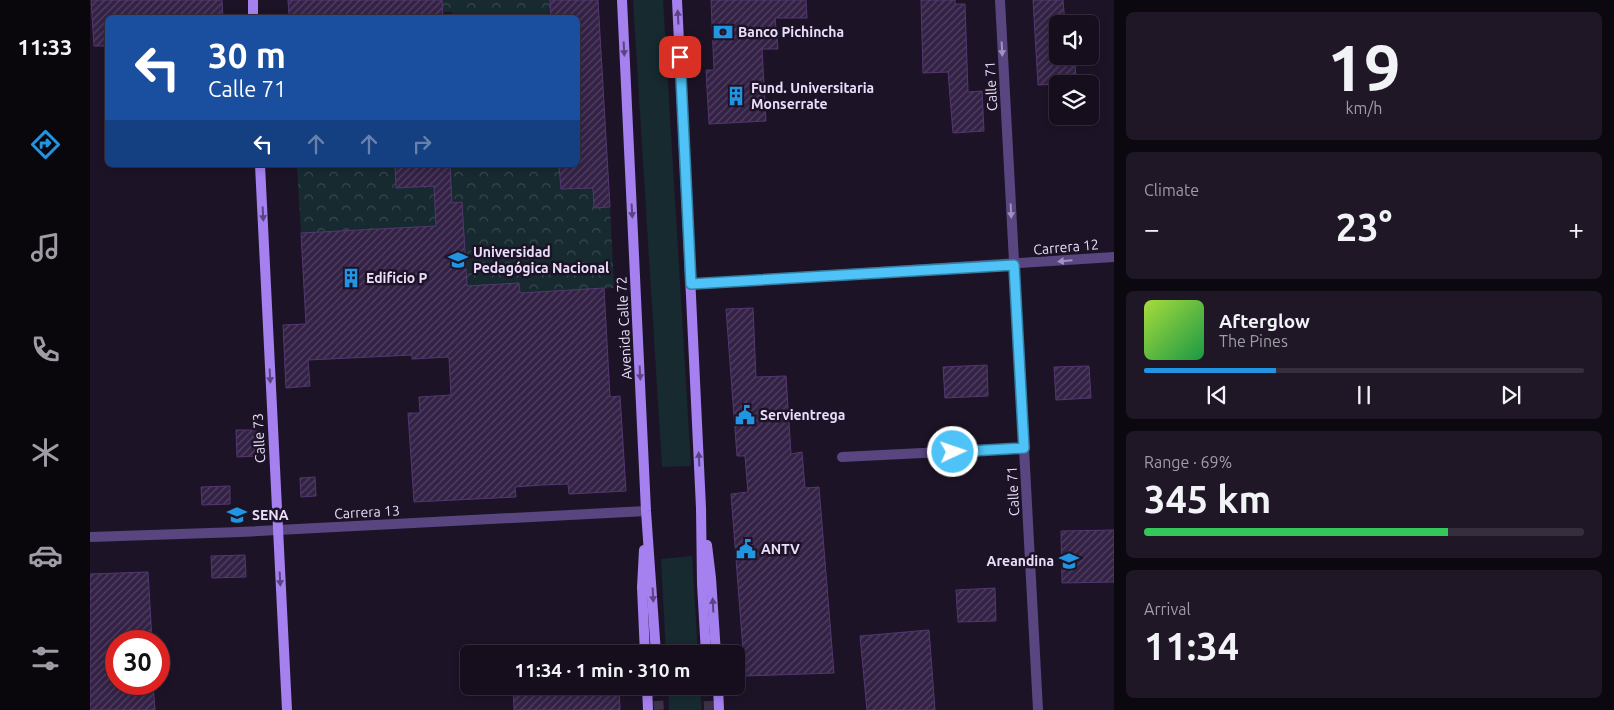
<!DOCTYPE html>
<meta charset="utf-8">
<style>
:root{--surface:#160e1d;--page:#1f1726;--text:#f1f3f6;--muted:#9e9ca4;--line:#352e3b;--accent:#2295e2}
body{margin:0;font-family:Ubuntu,sans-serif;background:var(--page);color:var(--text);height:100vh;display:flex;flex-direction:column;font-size:19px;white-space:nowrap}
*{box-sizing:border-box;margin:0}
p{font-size:16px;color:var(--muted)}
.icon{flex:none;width:28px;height:28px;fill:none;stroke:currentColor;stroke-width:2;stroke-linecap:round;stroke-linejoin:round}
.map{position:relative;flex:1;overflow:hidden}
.details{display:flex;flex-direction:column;gap:12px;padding:12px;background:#0c0810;width:500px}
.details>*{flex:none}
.guide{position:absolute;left:15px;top:15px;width:475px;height:152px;border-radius:8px;box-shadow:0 2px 8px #0003,0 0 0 1px var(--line);background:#1a4fa0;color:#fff;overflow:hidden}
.tools{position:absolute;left:959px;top:15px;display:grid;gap:10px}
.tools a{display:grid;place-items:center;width:50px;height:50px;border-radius:8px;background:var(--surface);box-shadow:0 2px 8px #0003,0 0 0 1px var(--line);font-size:25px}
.speed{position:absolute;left:15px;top:630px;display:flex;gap:10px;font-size:25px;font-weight:700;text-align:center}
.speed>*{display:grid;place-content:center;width:65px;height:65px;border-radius:50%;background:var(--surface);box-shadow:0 2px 8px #0003,0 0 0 1px var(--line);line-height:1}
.speed .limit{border:8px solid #d22;background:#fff;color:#111}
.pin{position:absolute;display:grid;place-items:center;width:42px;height:42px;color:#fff;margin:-21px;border-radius:10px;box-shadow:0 2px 8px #0006}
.me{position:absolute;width:55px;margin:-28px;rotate:87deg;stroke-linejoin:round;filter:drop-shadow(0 0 4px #0008)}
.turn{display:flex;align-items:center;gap:18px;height:105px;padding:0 20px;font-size:22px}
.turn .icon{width:65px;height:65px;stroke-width:2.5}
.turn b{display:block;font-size:35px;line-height:42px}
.lanes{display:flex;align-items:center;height:48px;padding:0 20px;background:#0003;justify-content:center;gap:25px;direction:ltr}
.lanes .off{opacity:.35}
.big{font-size:38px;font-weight:700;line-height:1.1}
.details .card{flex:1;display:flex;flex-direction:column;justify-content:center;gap:8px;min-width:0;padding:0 18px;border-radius:8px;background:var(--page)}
.details .dial{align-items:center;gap:0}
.dial b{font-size:65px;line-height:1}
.song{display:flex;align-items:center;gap:15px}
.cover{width:60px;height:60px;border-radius:8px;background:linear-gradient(135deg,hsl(80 70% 55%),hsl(140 70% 35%))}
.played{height:5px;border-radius:2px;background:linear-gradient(90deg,var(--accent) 30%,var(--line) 30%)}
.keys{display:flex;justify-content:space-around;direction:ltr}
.heat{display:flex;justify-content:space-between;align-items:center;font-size:28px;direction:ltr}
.charge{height:8px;border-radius:4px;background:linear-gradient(90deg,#34c759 69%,var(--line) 0)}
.trip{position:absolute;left:370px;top:645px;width:285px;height:50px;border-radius:8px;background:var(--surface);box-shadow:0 2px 8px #0003,0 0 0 1px var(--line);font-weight:700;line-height:50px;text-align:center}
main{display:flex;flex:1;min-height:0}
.menu{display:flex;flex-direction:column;width:90px;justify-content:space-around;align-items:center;background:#09060c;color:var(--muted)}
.menu .icon{width:35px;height:35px}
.menu .current{color:var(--accent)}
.menu b{font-size:22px;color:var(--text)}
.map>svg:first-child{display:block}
.green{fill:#172a30}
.forest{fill:url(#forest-crowns)}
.building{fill:url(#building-hatch);stroke:#53376f}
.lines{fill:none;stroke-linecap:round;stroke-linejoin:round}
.secondary-tunnel{stroke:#3c3147;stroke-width:10;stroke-dasharray:10 5;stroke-linecap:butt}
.street{stroke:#594580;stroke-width:10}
.secondary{stroke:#a581ef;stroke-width:10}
.oneway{fill:#5a4481}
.oneway2{fill:#a292be}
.route-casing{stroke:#337fa1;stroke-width:12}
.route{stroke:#4fc3f7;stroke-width:9}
.labels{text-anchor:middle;stroke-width:5;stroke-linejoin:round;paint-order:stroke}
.poi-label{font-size:14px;font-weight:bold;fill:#eadefb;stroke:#1d1327;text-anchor:start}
.street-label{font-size:14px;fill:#eadefb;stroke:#1d1327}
</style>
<main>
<nav class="menu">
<b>11:33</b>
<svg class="icon current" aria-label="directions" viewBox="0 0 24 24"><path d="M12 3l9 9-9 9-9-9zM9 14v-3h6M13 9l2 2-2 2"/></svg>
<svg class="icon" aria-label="music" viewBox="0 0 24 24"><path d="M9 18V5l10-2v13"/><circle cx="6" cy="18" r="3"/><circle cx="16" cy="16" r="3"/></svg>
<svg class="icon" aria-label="phone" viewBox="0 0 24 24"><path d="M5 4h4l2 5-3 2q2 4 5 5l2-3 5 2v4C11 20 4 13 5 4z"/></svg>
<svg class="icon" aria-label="climate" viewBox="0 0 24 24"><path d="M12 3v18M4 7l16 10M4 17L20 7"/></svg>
<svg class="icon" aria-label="car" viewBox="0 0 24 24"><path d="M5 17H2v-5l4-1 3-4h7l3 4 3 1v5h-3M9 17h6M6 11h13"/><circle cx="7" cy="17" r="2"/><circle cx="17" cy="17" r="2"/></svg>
<svg class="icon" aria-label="filters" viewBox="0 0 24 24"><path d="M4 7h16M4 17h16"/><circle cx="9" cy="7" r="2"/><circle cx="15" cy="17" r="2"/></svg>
</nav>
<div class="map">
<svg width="1024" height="710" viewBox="0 0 1024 710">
<defs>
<pattern id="forest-crowns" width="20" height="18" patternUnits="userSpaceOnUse" patternTransform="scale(1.25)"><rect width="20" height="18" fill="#172a30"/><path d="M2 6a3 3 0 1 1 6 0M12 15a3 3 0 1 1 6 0" fill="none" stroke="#39484f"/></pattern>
<pattern id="building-hatch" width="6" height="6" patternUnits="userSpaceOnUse" patternTransform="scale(1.25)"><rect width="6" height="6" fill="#342246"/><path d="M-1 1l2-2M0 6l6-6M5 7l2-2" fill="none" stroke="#524262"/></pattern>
</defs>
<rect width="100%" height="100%" fill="#1d1327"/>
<!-- green -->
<g class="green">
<path d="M543 0H573L601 466 572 467Z"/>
<path d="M602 556 608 654H576L571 559Z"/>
<path d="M578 686H610L612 710H579Z"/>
</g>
<!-- forest -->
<g class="forest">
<path d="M352 0H460L461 17H362V12H353Z"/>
<path d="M207 165H305L306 187 360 165H469L471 189 519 187 524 288 430 293 355 287 371 202 345 204 346 226 211 233Z"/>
</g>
<!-- building -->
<g class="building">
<path d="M1 0H132L133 18H18V46H4Z"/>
<path d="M198 0H352L353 18H221L220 14 199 15Z"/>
<path d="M460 0H508L520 207 504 208 503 188 471 189 469 165H488V18H461Z"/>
<path d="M621 0H716L717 18H685L688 49H672L676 121 619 124 616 70H624Z"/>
<path d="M831 0H865V4H875L878 92 892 91 894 131 863 133 858 72 833 73Z"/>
<path d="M943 0H973L975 24H968V56H985L986 83 948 85Z"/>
<path d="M305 165H360L362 203 372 202 377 286 429 283 430 293 514 288 520 397 530 396 536 491 479 494 478 484 452 485 425 487 426 497 324 502 318 413H330L329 397 361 395 359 357 322 359V355L218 360 220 386 196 388 193 325 216 324 211 233 346 226 344 186 306 188Z"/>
<path d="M663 308 666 377 696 376 701 454 712 452 715 488 729 487 744 673 655 676 641 494 658 492 655 456H647L636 309Z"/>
<path d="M897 365 898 396 855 398 853 367Z"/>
<path d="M999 366 1001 398 966 400 964 367Z"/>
<path d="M146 430H166L167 456 147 457Z"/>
<path d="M225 477 226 496 211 497 210 478Z"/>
<path d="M140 486V504L112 505 111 487Z"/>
<path d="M1024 530V582L972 583 971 531Z"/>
<path d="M155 555 156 577 122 578 121 556Z"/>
<path d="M58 572 62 641H26V684H63L65 710H0V574Z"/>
<path d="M905 588 906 621 868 622 866 590Z"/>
<path d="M839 630 845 710H777L770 636Z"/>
<path d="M423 686H529L530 710H424Z"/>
</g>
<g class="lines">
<!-- secondary-tunnel -->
<g class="secondary-tunnel">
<path d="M567 686 569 710"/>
<path d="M618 686 619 710"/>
</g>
<!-- street -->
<g class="street">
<path d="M910 0 948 710"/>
<path d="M601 284 1024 257"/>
<path d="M752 457 934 448"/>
<path d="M0 537 150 532 556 511"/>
</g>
<!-- secondary -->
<g class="secondary">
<path d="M163 0V18"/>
<path d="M532 0 556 511 566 654"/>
<path d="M587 0 611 508 612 584 616 654"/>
<path d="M170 165 197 710"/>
<path d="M617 545 621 578 626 654"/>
<path d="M554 550 552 587 555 654"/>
<path d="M557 686 558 710"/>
<path d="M628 686 629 710"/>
</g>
</g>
<!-- one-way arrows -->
<defs><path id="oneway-solid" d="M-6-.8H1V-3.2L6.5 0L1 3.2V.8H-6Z" transform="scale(1.25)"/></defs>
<g class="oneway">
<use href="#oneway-solid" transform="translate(588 17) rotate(-93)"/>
<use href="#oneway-solid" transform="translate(534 49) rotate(87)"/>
<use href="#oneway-solid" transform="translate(542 211) rotate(87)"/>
<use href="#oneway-solid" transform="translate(173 214) rotate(87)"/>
<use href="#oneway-solid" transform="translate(550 373) rotate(87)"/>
<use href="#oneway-solid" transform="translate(180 376) rotate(87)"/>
<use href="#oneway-solid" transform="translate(609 459) rotate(-93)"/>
<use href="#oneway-solid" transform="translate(190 579) rotate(87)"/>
<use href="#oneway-solid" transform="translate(563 595) rotate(87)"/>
<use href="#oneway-solid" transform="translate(623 605) rotate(-93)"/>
</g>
<g class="oneway2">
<use href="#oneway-solid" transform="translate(912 49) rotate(87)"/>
<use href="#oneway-solid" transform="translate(921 211) rotate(87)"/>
<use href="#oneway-solid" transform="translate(975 261) rotate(175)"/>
</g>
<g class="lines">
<defs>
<path id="route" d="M590 57 601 284 924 265 934 448 863 452"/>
</defs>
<!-- route casing -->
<use href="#route" class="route-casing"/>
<!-- route -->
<use href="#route" class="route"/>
</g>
<!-- icons -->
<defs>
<symbol id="bank-bare" viewBox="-9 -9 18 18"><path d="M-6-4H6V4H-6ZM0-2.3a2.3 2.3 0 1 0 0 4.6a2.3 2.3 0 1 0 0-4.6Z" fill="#2295e2" stroke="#1d1327" stroke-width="2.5" paint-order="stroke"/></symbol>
<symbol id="building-bare" viewBox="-9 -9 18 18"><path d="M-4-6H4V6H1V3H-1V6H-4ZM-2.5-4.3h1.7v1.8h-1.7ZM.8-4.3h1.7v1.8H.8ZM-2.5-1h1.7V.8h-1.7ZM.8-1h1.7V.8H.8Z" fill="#2295e2" stroke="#1d1327" stroke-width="2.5" paint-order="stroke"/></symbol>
<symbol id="university-bare" viewBox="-9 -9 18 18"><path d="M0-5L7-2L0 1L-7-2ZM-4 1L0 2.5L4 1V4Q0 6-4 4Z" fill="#2295e2" stroke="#1d1327" stroke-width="2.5" paint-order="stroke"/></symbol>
<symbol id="civic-bare" viewBox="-9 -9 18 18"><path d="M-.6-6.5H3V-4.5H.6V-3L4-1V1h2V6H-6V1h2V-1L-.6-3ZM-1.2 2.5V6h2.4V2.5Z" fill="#2295e2" stroke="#1d1327" stroke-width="2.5" paint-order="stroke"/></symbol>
</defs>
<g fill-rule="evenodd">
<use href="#bank-bare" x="619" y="18" width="28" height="28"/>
<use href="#building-bare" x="632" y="82" width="28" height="28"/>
<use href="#university-bare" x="354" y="246" width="28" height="28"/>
<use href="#building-bare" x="247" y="264" width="28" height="28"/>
<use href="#civic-bare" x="641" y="401" width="28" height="28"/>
<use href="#university-bare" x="133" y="501" width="28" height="28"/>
<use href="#civic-bare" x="642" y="535" width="28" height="28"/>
<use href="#university-bare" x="965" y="547" width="28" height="28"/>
</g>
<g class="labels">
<!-- poi labels -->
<g class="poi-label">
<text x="648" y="37">Banco Pichincha</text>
<text x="661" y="93">Fund. Universitaria<tspan x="661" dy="16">Monserrate</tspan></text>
<text x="383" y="257">Universidad<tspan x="383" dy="16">Pedagógica Nacional</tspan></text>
<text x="276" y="283">Edificio P</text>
<text x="670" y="420">Servientrega</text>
<text x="162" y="520">SENA</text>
<text x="671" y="554">ANTV</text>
<text x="964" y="566" text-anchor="end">Areandina</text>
</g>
<!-- street labels -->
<g class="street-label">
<text transform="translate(901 86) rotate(-93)" y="5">Calle 71</text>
<text transform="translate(976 247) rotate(-5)" y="5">Carrera 12</text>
<text transform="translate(534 328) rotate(-93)" y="5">Avenida Calle 72</text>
<text transform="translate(169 438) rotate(-93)" y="5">Calle 73</text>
<text transform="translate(923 491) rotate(-93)" y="5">Calle 71</text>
<text transform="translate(277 512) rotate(-3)" y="5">Carrera 13</text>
</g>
</g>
</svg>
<div class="tools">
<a><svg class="icon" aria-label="sound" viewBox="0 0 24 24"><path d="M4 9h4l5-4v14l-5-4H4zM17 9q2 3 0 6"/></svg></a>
<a><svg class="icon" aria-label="layers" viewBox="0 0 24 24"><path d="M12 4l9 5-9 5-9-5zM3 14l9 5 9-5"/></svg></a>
</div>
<div class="speed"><div class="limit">30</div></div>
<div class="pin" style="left:590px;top:57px;background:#d93025"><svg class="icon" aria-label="arrive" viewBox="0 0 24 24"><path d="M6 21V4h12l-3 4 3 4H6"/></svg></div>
<svg class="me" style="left:863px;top:452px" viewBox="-20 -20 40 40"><circle r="17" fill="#4fc3f7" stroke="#fff" stroke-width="3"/><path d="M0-11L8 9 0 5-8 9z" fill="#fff"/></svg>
<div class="trip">11:34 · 1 min · 310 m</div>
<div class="guide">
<div class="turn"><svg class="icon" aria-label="left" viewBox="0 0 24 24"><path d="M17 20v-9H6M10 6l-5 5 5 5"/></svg><div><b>30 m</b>Calle 71</div></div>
<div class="lanes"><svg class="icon" aria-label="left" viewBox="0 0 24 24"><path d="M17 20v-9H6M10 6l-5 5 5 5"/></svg><svg class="icon off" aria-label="ahead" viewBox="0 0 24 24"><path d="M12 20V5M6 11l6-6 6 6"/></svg><svg class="icon off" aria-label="ahead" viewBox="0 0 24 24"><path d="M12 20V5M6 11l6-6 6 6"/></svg><svg class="icon off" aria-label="right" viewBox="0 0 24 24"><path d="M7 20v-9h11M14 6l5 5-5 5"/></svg></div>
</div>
</div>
<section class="details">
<div class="card dial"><b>19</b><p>km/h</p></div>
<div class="card"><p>Climate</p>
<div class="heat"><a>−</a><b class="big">23°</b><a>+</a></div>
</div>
<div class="card">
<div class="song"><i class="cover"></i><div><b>Afterglow</b><p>The Pines</p></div></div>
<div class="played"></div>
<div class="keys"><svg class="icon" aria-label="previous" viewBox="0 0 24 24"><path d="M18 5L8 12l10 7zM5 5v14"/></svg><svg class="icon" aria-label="pause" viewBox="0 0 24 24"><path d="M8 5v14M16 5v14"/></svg><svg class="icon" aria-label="next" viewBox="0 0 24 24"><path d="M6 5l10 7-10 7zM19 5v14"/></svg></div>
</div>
<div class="card"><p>Range · 69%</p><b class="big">345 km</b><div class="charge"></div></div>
<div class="card"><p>Arrival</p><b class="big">11:34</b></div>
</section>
</main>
